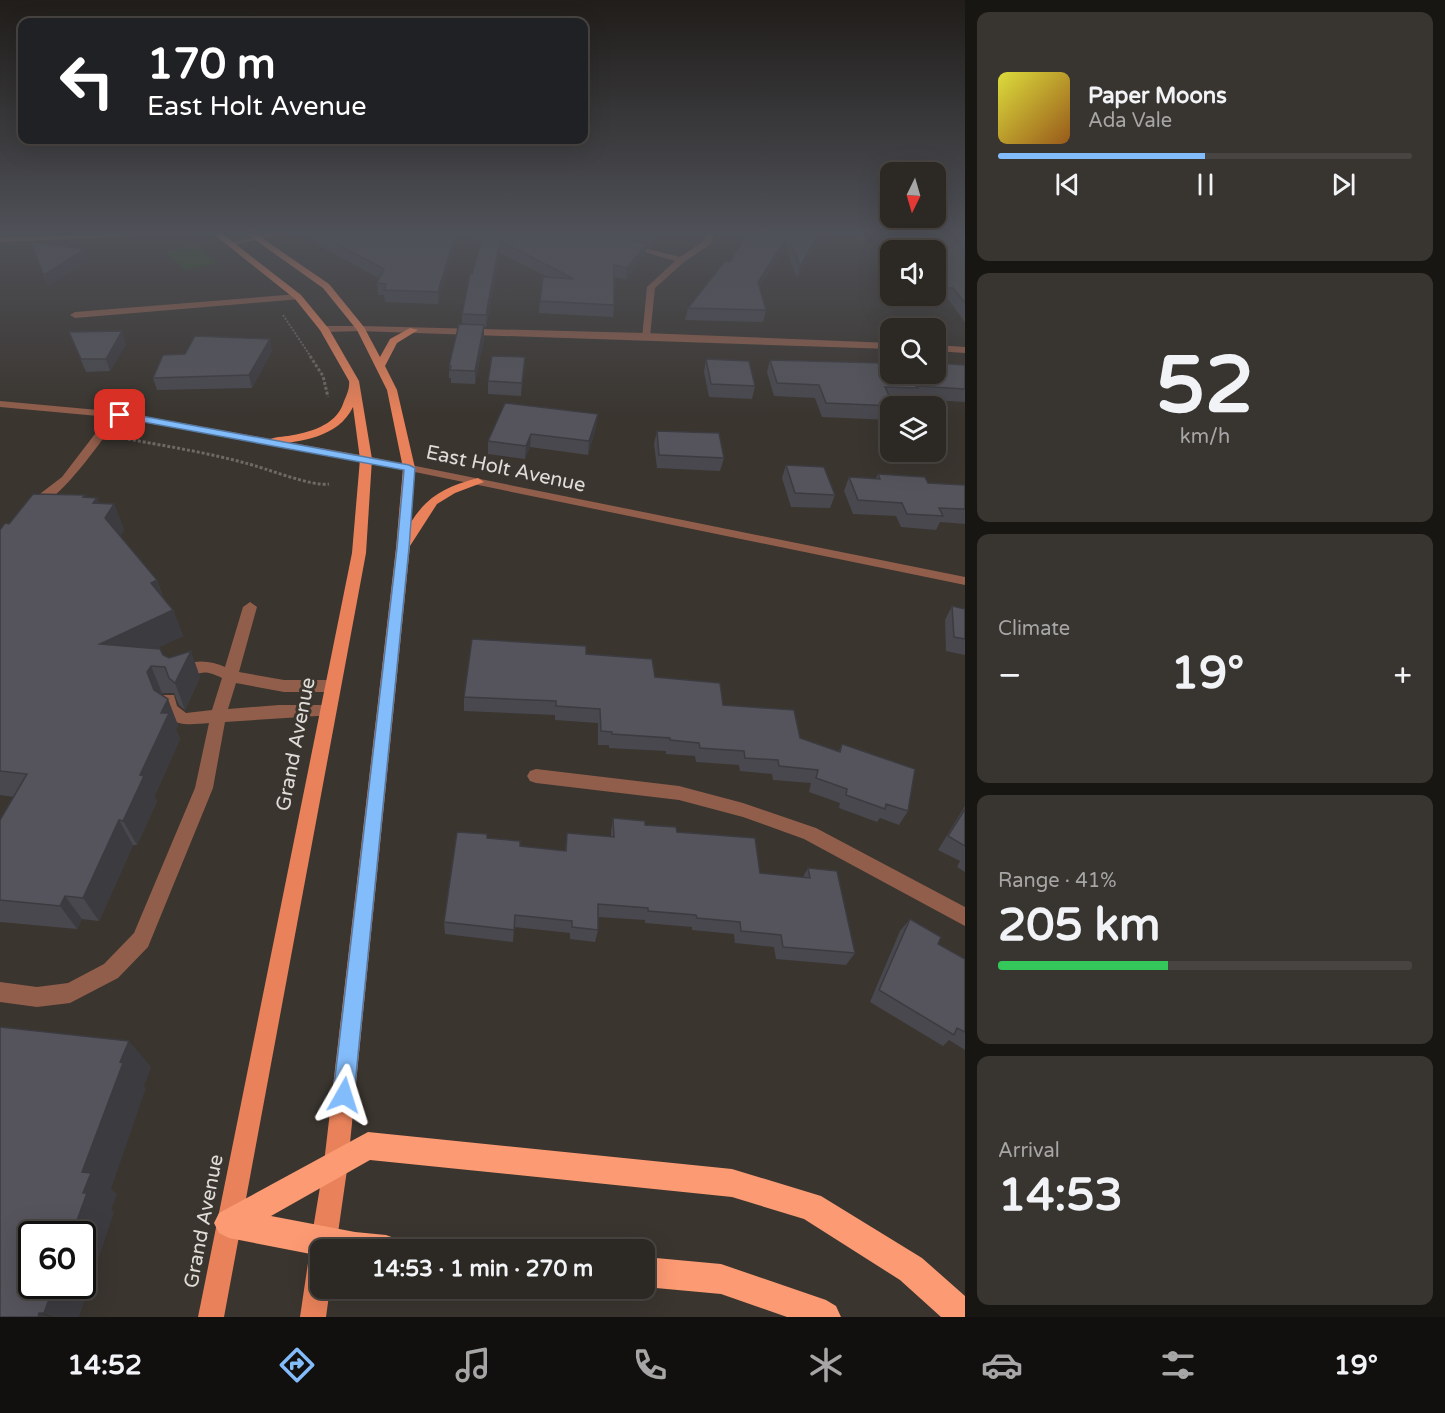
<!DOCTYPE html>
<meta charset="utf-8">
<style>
:root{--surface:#2c2823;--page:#383430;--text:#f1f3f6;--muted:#a6a6a6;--line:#484441;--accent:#83bcfb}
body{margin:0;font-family:"Varela Round",sans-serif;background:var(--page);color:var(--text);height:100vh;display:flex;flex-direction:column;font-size:22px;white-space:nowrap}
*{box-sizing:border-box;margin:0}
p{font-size:20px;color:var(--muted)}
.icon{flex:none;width:33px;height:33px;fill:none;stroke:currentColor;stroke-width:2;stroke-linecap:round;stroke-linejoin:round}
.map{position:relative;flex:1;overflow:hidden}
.panel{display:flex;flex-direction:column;gap:12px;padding:12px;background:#181613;width:480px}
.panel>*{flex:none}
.top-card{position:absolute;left:18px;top:18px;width:570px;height:126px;border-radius:12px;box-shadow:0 6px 24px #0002,0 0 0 2px var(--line);background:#202124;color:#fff;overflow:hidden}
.needle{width:39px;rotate:185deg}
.controls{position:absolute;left:880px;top:162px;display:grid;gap:12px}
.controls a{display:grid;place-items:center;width:66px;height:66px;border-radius:12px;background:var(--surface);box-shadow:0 6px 24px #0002,0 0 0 2px var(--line);font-size:30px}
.speed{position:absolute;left:18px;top:1221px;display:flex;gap:12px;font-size:30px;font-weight:700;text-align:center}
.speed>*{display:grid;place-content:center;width:78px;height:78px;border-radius:50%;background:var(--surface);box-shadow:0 6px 24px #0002,0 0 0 2px var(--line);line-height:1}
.speed .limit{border:3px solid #111;border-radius:9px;background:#fff;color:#111}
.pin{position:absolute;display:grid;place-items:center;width:51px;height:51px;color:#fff;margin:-26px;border-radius:12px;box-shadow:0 3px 9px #0006}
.me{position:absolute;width:66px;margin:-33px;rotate:6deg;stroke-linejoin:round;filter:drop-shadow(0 0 4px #0008)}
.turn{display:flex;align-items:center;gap:21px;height:126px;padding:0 30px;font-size:27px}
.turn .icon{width:78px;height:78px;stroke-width:2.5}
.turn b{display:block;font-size:42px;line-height:51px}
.big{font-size:45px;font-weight:800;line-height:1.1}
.panel .widget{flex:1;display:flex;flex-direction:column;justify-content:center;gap:9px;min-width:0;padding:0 21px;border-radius:12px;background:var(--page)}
.panel .dial{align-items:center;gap:0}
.dial b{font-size:78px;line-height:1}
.song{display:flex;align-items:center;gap:18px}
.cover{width:72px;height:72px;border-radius:9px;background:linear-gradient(135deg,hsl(60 70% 55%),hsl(30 70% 35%))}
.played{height:6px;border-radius:3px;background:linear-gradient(90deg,var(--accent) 50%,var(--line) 50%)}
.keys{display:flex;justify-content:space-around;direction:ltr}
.heat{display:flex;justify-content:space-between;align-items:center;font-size:33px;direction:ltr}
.charge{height:9px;border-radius:4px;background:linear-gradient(90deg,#34c759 41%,var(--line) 0)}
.trip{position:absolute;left:310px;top:1239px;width:345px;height:60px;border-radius:12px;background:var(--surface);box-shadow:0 6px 24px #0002,0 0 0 2px var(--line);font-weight:800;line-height:60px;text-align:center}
.dock{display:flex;height:96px;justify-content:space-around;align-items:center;background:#12100e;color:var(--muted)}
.dock .icon{width:42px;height:42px}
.dock .on{color:var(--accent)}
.dock b{font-size:27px;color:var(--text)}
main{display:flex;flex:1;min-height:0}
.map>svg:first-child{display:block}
.green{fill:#2b4e19}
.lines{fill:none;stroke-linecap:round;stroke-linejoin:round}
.path-far1{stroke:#6d6963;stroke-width:2;stroke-dasharray:2 1.5;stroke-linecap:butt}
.path{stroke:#6d6963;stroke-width:3;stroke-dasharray:3 2;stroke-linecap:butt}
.service{fill:#915e4b;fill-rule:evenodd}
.minor{fill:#915e4b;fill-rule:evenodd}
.tertiary{fill:#915e4b;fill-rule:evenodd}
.primary{fill:#e9825a;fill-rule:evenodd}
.motorway{fill:#fc9a73;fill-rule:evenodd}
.wall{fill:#49484f}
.shaded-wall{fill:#3c3b40}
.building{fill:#55545c;stroke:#3c3b40;stroke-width:1.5}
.route{fill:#83bcfb;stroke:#557aa3;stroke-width:1.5}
.labels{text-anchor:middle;stroke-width:6;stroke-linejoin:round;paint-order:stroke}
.street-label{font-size:20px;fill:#e0ddd9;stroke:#3a352f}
</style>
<main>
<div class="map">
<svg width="965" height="1317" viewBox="0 0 965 1317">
<rect width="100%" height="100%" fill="#3a352f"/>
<!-- green -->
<path class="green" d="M197 245 217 263 185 270 166 252Z"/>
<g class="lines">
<!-- path-far1 -->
<path class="path-far1" d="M283 315 311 357"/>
<!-- path -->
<g class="path">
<path d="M310 356 323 376 328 397"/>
<path d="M123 438C164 446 205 452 245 463 266 468 312 487 329 484"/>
</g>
<!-- service -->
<g class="service">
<path d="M145 232H201L197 234 0 242V238Z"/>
<path d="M298 294 301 295V299L75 318 70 315 75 312Z"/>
<path d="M115 412 120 415C106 435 52 514 28 509L26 506 28 503 62 477 111 413Z"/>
<path d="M250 602 257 607 239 672 284 680H332L337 682 340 686 337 690 332 692H284L236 683 228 709 279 705H327L333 707 335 711 333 715 225 722 213 788 148 947 118 978 70 1003 37 1007 0 1002V982L37 987 68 983 104 964 134 933 195 788 209 723C185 725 166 728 160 699L162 695H174L177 706 186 713 212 710 222 678C199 667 201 675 180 682L175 680 172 676C184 658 208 659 225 667L243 607Z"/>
</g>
<!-- minor -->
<g class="minor">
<path d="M279 232H294L233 245 229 243Z"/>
<path d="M707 232H715L711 244 684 262 655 288 650 336 642 338 647 287 675 261 624 246 628 244 680 257 704 241Z"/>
<path d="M361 326 364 327V331L324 332 319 329 324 326Z"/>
<path d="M536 769 679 786 743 803 816 828 965 907V926L804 839 743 817 679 800 536 783 530 781 527 776 530 771Z"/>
</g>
<!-- tertiary -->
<g class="tertiary">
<path d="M361 326 645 333 891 343V349L358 331V327Z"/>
<path d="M936 345 965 347V353L936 351Z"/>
<path d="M0 401 120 412 366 456 965 577V585L366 462 120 418 0 407Z"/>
</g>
<!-- primary -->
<g class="primary">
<path d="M211 232H220L301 295 329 329 359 381 372 459 366 553 224 1317H198L352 553 360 459 353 407C338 438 301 441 271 445L265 442C271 437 280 437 288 436 310 432 335 426 343 404 346 396 350 389 349 381L320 330 295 299Z"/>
<path d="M244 232H253L329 284 364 327 380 357 390 339 410 328 418 330 397 343 385 366 397 390 415 468 411 522C428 495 448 486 478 478L484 482 455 493 437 504 410 546 348 1163 336 1247 335 1250H321V1288H330L326 1317H300L308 1263 313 1254 310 1247 324 1163 396 548 403 468 387 390 357 330 323 288Z"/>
</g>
<!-- motorway -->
<g class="motorway">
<path d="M368 1132 732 1169 821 1196 922 1258 965 1296V1317H941L900 1280 804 1219 732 1197 370 1160 271 1216 355 1232 386 1235 397 1239 401 1250H321V1256L229 1238 219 1233 214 1223 219 1213Z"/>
<path d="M645 1257 721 1264 826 1300 836 1306 841 1317H787L721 1294 645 1287Z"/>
</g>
</g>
<!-- wall -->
<g class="wall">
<path d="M299 232H459L438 304 385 302 384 295H378L377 283 379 278 325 249Z"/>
<path d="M460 232H671L670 237H660L652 247 647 246 645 255 626 279 614 277V305L613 317 539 313 540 301 548 277 500 253 486 327H484V338L475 384 451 383V378H449V366L462 324V314L481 243Z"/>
<path d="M747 232H823L797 278 786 247 759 287 766 310 763 322 685 320 688 308 730 262Z"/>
<path d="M900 232H965V322L949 300 944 299 936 287V250H914Z"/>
<path d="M30 242 85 249 89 260 48 286Z"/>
<path d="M69 332 126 344 110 371 86 372Z"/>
<path d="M272 351 252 388 157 390 153 378Z"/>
<path d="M525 357 521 396 488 394V381Z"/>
<path d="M706 359 755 386 752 399 709 397 704 372Z"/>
<path d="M770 360 879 363 880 360 965 365V402L914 399 913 401 891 400V415L889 420 822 417 815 398 774 396 767 372Z"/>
<path d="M598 414 596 427 588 455 530 447 525 459 488 454V441Z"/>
<path d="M657 431 724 458 720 471 657 468 654 444Z"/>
<path d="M786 465 835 495 830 508 791 507 782 478Z"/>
<path d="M878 474 928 483 965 485V524L940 522 936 530 901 527 896 516 853 514 844 491 849 477 876 478Z"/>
<path d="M85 497 97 498 99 503 114 504 124 530 120 536 157 580 163 597 173 610 183 636 157 648 163 655 200 677 185 710 179 705 174 693H162L161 694 178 725 176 730 180 739 154 797 157 801 137 845H133L99 921 82 919 77 929 0 922V820L14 797 0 795V530L9 524Z"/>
<path d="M952 606 965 609V655L946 651 945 620Z"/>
<path d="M586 654 655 677 723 705 800 738 839 751 842 744 908 811 899 825 880 818 877 822 839 808 840 803 809 792 811 783 773 780 772 774 740 771 739 765 696 762 695 756 666 754V751L609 748V745H598V723L555 720V715L464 711V697Z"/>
<path d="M965 806V872L957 867 960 861 938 850Z"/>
<path d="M613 818 677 832 760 873 803 877 808 868 855 953 846 965 776 959 774 947 735 943 734 934 692 930V927L645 923V920L598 917V930L595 942 570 939V933L514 927 513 942 445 934 444 922 487 838 520 846 565 851 567 833 611 837V832Z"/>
<path d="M910 919 938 944 965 959V1050L949 1040 943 1046 870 1002 900 931Z"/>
</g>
<!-- shaded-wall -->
<g class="shaded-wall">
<path d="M456 232H459L438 304V292Z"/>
<path d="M657 232H661L660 237 652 247 653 236Z"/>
<path d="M820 232H823L797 278 800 266Z"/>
<path d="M788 236 786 247 755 294 758 282Z"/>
<path d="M500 241V253L486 327V315Z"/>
<path d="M647 244 645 255 626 279 627 268Z"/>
<path d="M85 249 89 260 48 286 44 275Z"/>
<path d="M484 325V338L475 384V371Z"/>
<path d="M122 331 126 344 110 371 106 359Z"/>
<path d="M270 339 272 351 252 388 249 375Z"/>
<path d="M525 357 524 370 521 396 522 383Z"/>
<path d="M598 414 596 427 588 455 589 441Z"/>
<path d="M531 434 530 447 525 459 526 446Z"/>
<path d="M97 498 105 518 114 504 124 530 115 544 93 503Z"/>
<path d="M157 580 166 607 151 583Z"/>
<path d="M173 610 183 636 112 670 100 644Z"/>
<path d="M191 651 200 677 185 710 175 683Z"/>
<path d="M151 666 162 693 158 698 168 699 178 725 176 730 180 739 154 797 157 801 137 845 123 821 140 775 147 672Z"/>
<path d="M119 820 133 845 99 921 83 898Z"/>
<path d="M65 896 82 919 77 929 60 906Z"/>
<path d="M129 1041 151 1067 144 1086 146 1088 111 1189 117 1194 111 1210 114 1212 79 1317H53L44 1313 54 1286H82V1234H72L82 1172 120 1062Z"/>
<path d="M39 1313 50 1317H38Z"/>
</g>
<!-- building -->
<g class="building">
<path d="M315 232H456L438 292 384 290 386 284 377 283 384 269 323 237Z"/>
<path d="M481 232H605L647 244 627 268 614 265V305L540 301 543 277 574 279 500 241 486 315 462 314 470 274H472L482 237 499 241Z"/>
<path d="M637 232H657L653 236Z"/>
<path d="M747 232H820L800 266 788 236 758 282 766 310 688 308 725 261 730 262Z"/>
<path d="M912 232H965V303L953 288H948L936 268V250H925Z"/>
<path d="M30 242 85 249 44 275Z"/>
<path d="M459 324 484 325 475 371 450 370 451 366H449Z"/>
<path d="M122 331 106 359H81L69 332Z"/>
<path d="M195 336 270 339 249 375 153 378 163 355 185 354Z"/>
<path d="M492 356 525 357 522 383 488 381Z"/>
<path d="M706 359 749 361 755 386 711 384Z"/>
<path d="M770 360 881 363 880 360 891 361V374H936V363L965 365V389L916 386 918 388 885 387 894 406 826 403 819 385 777 383Z"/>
<path d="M505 403 598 414 589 441 531 434 526 446 488 441Z"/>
<path d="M657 431 719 433 724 458 659 455Z"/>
<path d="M786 465 824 467 835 495 795 493Z"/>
<path d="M878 474 925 477 928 483 965 485V509L939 508 943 516 907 514 902 503 858 500 849 477 880 479Z"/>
<path d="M33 494 85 495 83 497 97 498 93 503 114 504 105 518 157 580 151 583 173 610 100 644 160 649 163 655 169 658 191 651 175 683 169 678 165 667 151 666 147 672 154 690 168 699 161 713H169L140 775 144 776 123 821 119 820 83 898 65 896 60 906 0 900V820L27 774 0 771V530L5 523 9 524Z"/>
<path d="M952 606 965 609V639L954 637Z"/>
<path d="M472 639 586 646V654L652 659 655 677 720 683 723 705 794 710 800 738 840 752 842 744 915 769 908 811 886 804 885 809 846 795 847 789 816 778 818 770 779 766 778 760 745 758 744 751 700 748 699 743 670 740V738L612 734V732L601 731 600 709 556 706V701L464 697Z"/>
<path d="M965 809V846L948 836Z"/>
<path d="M613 818 645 821V825L676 827 677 832 755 838 760 873 810 878 808 868 837 871 855 953 783 947 781 935 741 931 740 922 697 918 696 915 648 911V908L598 904V930L572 927V921L515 915 514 930 444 922 457 832 487 834V838L520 841V846L566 851 567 833 614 837Z"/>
<path d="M910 919 941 937 938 944 965 959V1032L957 1028 954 1035 879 990Z"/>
<path d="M0 1027 129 1041 120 1062 123 1063 82 1172 91 1173 83 1193H87L72 1234H32V1286H54L44 1313H39L38 1317H0Z"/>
</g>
<!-- sky -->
<linearGradient id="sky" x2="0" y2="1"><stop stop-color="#201d1a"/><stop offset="0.56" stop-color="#4f5158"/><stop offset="1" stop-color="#4f5158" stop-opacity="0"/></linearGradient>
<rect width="965" height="416" fill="url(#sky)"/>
<!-- route -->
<path class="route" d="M120 412 409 465 415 468 409 548 354 1095 351 1102 344 1105 336 1102 333 1095 397 548 404 470 116 417V413Z"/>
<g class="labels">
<!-- street labels -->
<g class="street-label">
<text transform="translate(506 468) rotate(12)" y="7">East Holt Avenue</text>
<text transform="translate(295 744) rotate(-79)" y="7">Grand Avenue</text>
<text transform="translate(203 1221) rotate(-79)" y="7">Grand Avenue</text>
</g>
</g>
</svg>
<div class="controls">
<a><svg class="needle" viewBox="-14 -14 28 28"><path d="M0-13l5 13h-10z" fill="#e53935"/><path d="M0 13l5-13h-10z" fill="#a6a6a6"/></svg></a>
<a><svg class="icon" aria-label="sound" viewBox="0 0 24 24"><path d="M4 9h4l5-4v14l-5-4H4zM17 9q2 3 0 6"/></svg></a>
<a><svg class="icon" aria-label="search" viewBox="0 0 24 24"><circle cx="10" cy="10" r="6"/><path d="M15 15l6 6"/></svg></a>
<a><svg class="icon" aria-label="layers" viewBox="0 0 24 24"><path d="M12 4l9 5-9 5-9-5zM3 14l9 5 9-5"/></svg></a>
</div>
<div class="speed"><div class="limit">60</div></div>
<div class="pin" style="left:120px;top:415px;background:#d93025"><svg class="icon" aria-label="arrive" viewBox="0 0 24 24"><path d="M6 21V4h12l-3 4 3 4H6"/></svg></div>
<svg class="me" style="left:344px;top:1095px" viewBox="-20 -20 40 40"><path d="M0-17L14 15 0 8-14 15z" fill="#83bcfb" stroke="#fff" stroke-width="4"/></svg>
<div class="trip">14:53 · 1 min · 270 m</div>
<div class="top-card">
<div class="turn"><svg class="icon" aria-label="left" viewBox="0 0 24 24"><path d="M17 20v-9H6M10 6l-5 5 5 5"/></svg><div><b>170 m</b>East Holt Avenue</div></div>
</div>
</div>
<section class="panel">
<div class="widget">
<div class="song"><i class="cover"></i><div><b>Paper Moons</b><p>Ada Vale</p></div></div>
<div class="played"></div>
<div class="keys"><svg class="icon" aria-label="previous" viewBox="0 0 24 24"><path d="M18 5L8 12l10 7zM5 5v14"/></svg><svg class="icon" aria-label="pause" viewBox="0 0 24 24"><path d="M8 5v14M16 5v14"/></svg><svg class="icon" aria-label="next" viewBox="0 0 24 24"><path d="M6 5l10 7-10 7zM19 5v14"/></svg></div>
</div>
<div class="widget dial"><b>52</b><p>km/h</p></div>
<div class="widget"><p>Climate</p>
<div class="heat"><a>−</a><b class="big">19°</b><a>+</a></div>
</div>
<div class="widget"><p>Range · 41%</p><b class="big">205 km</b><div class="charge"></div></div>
<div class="widget"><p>Arrival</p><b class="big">14:53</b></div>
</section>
</main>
<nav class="dock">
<b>14:52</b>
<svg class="icon on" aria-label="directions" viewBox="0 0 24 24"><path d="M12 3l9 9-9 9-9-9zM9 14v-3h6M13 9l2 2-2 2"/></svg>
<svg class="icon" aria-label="music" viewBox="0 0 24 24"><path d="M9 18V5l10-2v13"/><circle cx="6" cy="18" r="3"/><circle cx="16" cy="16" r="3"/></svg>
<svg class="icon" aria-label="phone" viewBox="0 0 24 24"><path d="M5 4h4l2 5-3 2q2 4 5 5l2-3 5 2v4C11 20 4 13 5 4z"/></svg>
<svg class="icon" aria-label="climate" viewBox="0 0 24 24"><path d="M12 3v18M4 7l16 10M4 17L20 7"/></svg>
<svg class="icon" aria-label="car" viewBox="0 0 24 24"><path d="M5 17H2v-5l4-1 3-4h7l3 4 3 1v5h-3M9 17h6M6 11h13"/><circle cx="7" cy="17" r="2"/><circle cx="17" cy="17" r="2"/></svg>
<svg class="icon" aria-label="filters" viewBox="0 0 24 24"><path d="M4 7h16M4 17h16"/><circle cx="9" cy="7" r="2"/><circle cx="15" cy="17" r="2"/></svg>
<b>19°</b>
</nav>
